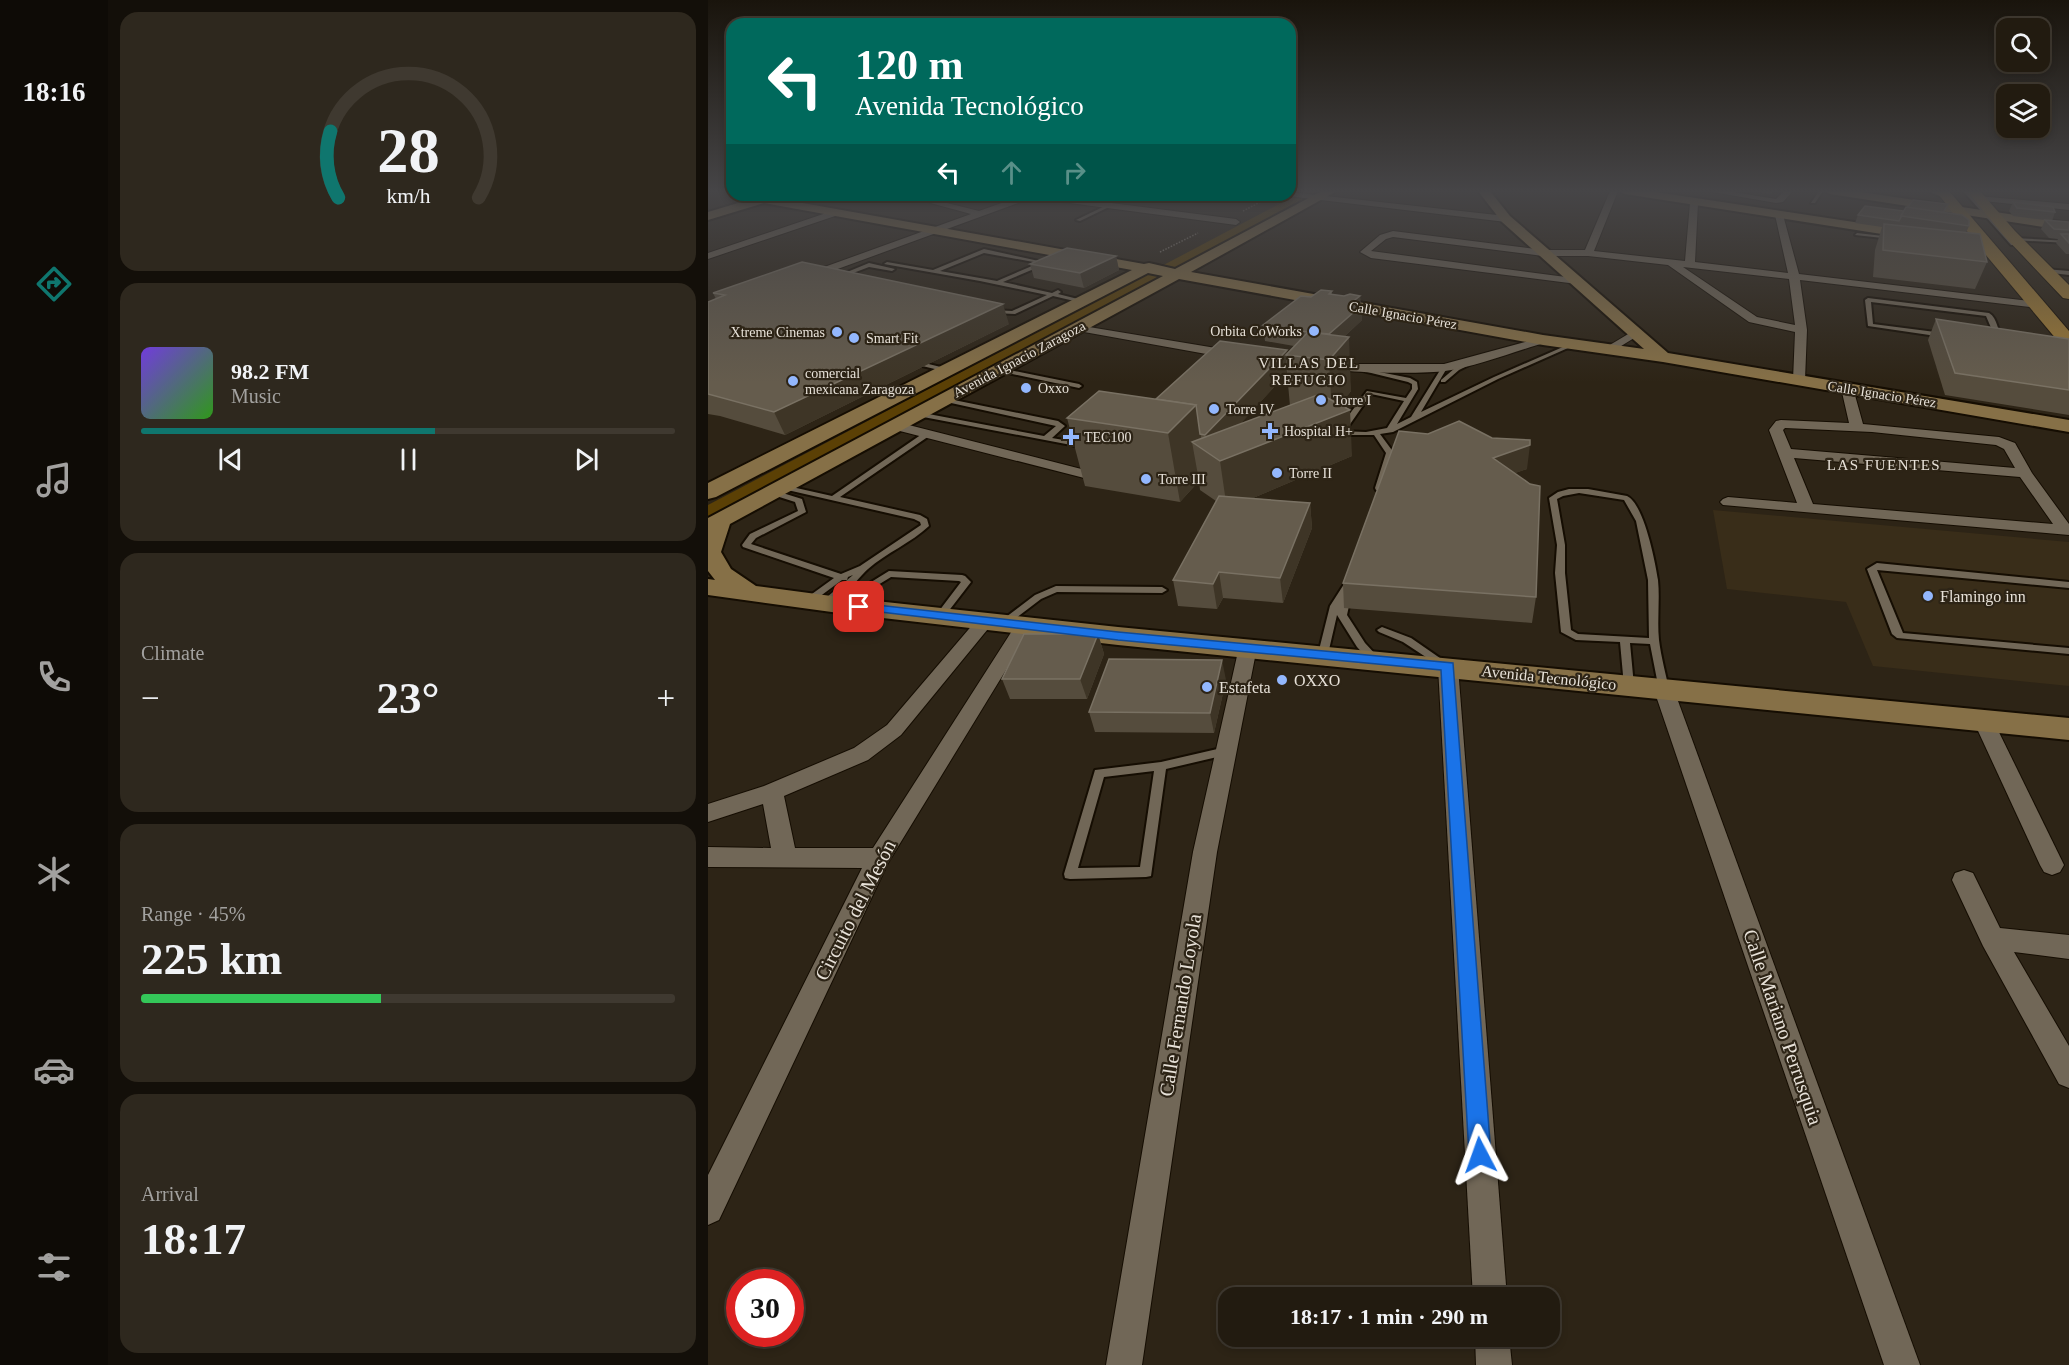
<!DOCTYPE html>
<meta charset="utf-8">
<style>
:root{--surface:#221b10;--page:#2e281e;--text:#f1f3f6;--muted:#a2a19f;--line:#3f3930;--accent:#0f766e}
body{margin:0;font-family:"Times New Roman",serif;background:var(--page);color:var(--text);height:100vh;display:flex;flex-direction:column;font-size:22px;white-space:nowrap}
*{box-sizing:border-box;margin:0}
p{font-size:20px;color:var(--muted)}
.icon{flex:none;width:33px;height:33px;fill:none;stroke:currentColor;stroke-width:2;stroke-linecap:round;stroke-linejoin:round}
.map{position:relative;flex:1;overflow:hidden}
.drawer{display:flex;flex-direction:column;gap:12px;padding:12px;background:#130f09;width:600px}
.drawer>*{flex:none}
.hud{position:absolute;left:18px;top:18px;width:570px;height:183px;border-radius:18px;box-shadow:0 3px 9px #0003,0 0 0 2px var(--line);background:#00695c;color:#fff;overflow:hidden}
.controls{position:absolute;left:1288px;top:18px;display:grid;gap:12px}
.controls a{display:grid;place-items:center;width:54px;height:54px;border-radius:12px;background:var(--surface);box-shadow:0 3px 9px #0003,0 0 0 2px var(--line);font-size:30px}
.speed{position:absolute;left:18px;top:1269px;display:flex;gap:12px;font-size:30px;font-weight:700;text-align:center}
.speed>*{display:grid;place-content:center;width:78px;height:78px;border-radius:50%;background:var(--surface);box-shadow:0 3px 9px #0003,0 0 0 2px var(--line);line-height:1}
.speed .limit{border:9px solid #d22;background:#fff;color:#111}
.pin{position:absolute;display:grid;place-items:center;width:51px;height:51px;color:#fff;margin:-26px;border-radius:12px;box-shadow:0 3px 9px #0006}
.me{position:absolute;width:66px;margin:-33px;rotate:356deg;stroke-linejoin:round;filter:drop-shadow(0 0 4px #0008)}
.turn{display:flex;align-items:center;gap:21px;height:126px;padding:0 30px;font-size:27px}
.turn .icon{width:78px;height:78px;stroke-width:2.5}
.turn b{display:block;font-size:42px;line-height:51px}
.lanes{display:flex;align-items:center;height:57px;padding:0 30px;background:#0003;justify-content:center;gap:30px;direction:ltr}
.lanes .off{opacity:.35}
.big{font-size:45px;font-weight:800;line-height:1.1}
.drawer .tile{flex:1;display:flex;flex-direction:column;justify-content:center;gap:9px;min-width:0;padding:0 21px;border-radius:18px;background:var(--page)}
.drawer .dial{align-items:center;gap:0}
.dial svg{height:156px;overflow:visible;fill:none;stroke:var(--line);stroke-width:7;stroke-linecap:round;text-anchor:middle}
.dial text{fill:var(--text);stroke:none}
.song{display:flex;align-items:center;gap:18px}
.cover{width:72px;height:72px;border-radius:9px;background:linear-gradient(135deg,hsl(260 70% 55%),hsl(110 70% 35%))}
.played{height:6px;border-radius:3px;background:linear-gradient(90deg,var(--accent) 55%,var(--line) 55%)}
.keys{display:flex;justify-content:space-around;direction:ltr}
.heat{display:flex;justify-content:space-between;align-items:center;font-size:33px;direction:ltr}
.charge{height:9px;border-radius:4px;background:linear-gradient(90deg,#34c759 45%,var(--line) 0)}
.trip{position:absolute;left:510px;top:1287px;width:342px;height:60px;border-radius:18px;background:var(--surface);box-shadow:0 3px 9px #0003,0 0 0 2px var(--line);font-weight:800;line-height:60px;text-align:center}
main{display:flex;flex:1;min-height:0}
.tab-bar{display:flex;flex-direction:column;width:108px;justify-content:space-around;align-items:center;background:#0e0b06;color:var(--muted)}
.tab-bar .icon{width:42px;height:42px}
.tab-bar .active{color:var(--accent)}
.tab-bar b{font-size:27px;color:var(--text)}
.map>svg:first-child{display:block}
.built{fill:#392d19}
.green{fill:#5b4005}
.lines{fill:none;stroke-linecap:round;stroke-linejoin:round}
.lane-casing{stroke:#150d02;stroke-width:4}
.street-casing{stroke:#150d02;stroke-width:2}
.secondary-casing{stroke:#150d02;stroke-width:4}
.primary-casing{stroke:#150d02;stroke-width:2}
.path{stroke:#8e867b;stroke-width:1.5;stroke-dasharray:1.5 1.5;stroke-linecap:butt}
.lane{fill:#716757;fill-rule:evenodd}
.street{fill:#716757;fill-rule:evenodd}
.secondary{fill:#867047;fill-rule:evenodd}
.primary{fill:#9b7937;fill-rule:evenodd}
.wall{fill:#554c3d;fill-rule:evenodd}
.shaded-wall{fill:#3e3526}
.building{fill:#655c4d;stroke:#797163;stroke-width:1.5}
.route{fill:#1a73e8;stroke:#114b97;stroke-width:1.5}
.poi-dot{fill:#93b7fd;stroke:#2d2416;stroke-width:2}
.labels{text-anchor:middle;stroke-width:4.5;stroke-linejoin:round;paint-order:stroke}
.far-street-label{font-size:14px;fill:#e7e1d8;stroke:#2d2416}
.far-poi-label{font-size:14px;fill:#e7e1d8;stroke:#2d2416;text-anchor:start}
.far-neighbourhood-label{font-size:15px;letter-spacing:1.5px;fill:#e7e1d8;stroke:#2d2416}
.poi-label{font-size:16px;fill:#e7e1d8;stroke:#2d2416;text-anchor:start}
.street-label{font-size:16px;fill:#e7e1d8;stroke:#2d2416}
.near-street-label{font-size:20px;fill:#e7e1d8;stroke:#2d2416}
</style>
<main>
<nav class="tab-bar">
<b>18:16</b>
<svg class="icon active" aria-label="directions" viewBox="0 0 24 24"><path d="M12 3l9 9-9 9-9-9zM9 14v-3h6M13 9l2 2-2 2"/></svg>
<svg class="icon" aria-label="music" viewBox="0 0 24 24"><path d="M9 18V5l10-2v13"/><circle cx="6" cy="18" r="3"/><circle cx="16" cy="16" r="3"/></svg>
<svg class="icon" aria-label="phone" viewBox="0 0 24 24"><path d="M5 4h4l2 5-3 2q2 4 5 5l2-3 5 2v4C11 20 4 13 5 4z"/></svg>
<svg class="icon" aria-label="climate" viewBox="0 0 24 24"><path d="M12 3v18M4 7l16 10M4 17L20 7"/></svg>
<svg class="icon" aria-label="car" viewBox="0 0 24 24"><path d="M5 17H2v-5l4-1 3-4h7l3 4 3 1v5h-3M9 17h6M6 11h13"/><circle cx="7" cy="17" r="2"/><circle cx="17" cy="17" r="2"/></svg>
<svg class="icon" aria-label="filters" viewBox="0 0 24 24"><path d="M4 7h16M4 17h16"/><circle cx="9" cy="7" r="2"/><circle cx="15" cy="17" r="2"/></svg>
</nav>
<section class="drawer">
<div class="tile dial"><svg viewBox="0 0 100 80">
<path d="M14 69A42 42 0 1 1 86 69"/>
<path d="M14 69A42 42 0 0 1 10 35" stroke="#0f766e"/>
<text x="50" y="56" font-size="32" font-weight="700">28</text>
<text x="50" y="72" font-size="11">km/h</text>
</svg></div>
<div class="tile">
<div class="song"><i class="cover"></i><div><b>98.2 FM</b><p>Music</p></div></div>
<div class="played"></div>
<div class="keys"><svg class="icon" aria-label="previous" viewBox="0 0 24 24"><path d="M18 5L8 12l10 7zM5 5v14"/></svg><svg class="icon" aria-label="pause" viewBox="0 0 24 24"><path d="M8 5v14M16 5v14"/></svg><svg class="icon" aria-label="next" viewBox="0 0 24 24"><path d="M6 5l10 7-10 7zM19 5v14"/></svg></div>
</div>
<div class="tile"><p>Climate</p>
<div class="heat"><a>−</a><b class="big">23°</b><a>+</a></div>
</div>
<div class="tile"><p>Range · 45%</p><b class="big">225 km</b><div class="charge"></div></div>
<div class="tile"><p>Arrival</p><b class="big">18:17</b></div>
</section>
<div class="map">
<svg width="1361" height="1365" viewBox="0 0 1361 1365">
<rect width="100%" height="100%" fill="#2d2416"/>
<!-- built -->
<path class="built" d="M1005 510 1361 542V686L1165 666 1138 602 1019 589Z"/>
<!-- green -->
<path class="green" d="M596 191H617L0 517V505Z"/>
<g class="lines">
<defs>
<g id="lane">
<path d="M1111 191H1115L1107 203H1103Z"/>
<path d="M1219 191H1226L1241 197 1237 198Z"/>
<path d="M1255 191H1259L1307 243V245H1303Z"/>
<path d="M399 205 403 206 372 221 368 220Z"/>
<path d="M1149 233 1184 237 1186 238 1184 239 1147 235Z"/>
<path d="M1306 238 1361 241V243L1304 240Z"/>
<path d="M276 249 340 263 295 282 344 293 350 290 353 292 350 294 378 301 375 303 345 296 307 314 286 313 283 311 284 310 304 311 339 295 272 281 176 264 179 262 225 270ZM276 253 331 263 289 281 232 271Z"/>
<path d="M161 263 187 269 184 271 161 267 132 278 127 277Z"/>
<path d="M1337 269 1361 271V275L1335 272Z"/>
<path d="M1160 298 1281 313C1290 318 1289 332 1296 340L1293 342 1287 337 1278 316 1163 302 1165 324 1235 333 1238 335 1235 337 1160 326 1157 300Z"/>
<path d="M864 343 869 344 790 379 685 432 672 434 686 453 674 490H668L667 488 678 453 666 435H631L627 433 631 431 658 432 679 428 696 401 663 394 638 430 631 428 659 391 698 398 704 389V384L700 382 651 370V368L702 378 709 382 710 389 689 424 703 417 734 367 739 368 713 412 786 377Z"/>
<path d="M204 360 241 369 242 370 239 372 202 363V361Z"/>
<path d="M760 362 765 363 751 370 737 382H733V380L747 368Z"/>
<path d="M292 368 371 384 374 386 371 388 290 371V369Z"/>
<path d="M236 398 350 421 357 426 344 438 379 444 383 446 379 448 210 416 206 414 210 412 336 436 348 426 234 401 233 400Z"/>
<path d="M217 432 224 434 132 497 212 515 219 519 221 526C203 543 178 553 160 569 150 578 129 607 114 605L112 603 145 575 140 577 139 580H134L103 603H97L95 601 97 599 126 578 35 547 34 545 42 534 90 511 87 502 62 494V490H65L94 499 98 512 48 538 43 544 133 574 152 566 213 525 212 522 206 519 75 489 71 487 75 485 124 496Z"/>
<path d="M861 489H880L919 496C936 504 947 561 950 580 952 600 949 620 951 640 953 657 958 674 961 690L960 693 956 694 951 690 942 644 922 643 926 686 921 690 916 686 912 642 868 640 853 632 847 573 849 545 841 498 850 492ZM871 493 916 500 928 521 940 580 941 638 870 634 863 630 857 573V545L849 499 855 496Z"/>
<path d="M1169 563 1361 582V588L1169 570 1195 633 1361 648V654L1189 638 1184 634 1159 569Z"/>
<path d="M181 571 254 575 257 576 263 582 236 617 233 618 228 615 253 582 251 581 183 577 134 607 131 608 126 605Z"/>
<path d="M641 580 646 583 639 615 657 643 670 657 671 659 670 661H662L649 647 629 615 620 654 615 657 610 654 622 606 638 581Z"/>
<path d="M348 586 454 587 459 590 454 593 349 592 333 599 300 624H294L292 622 294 620 327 595Z"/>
<path d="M674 627 703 638 742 665 741 667H733L695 642 671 632 669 630Z"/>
<path d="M518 747 522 748 524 751 522 754 458 769 443 876 438 877 362 879 357 878 356 874 387 770 453 762ZM446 771 432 867 370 868 396 777Z"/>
</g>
<g id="street">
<path d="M902 191H910L886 251 977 261 982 203 986 201 990 203 987 262 1080 273 1067 215 1071 212 1075 215 1091 274 1330 302 1335 305 1330 308 1092 280 1099 330 1097 380 1091 384 1085 380 1087 332 1041 322 960 265 880 256H835L685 237 678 239 663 251 873 279V283L869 284 663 258 652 252 672 235 685 231 835 250H877ZM975 267 1081 279 1087 325 1049 317Z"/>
<path d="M999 191H1019L1068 199 1076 191H1085L1075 202 1068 203Z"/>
<path d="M582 192 798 216 802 219 798 222 579 196 582 195Z"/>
<path d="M193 195H207L271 211 316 195H341L528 219 532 222 528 225 324 198 105 278H97V274L263 214Z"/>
<path d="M1269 196 1361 204V210L1266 200 1265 198Z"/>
<path d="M127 210 130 211V215L0 259V253Z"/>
<path d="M369 325 526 351 532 355 526 359 365 330V326Z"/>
<path d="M927 330 931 331V335L905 351H897L895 349Z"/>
<path d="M835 337 841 340 839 342C808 351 768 367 737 371 720 374 619 374 609 365L615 361 647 364H736Z"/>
<path d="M1139 384 1145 388 1155 424 1291 437 1307 443 1324 473 1361 524V535L1015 505 1012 502 1015 499 1020 497 1089 503 1061 430 1068 421 1073 420 1141 423 1133 388ZM1077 428 1164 432 1288 445 1296 449 1307 468 1083 449 1075 430ZM1086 458 1312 477 1345 524 1105 504Z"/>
<path d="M189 422 389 473 391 476 384 480 184 429 182 426 184 423Z"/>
<path d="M278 614 284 616 287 620 284 624 193 735 160 760 76 796 87 848H165L311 620H323L326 624 180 863 11 1220 0 1225V1175L154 868 0 867V847L63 848 55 804 0 822V804L56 786 146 748 179 725 272 616Z"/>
<path d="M540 641 547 643 549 647 509 852 434 1365H398L485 852 531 647 533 643Z"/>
<path d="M740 661 747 662 750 667 799 1298H765L730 667 733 662Z"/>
<path d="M956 683 963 685 966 690 1212 1365H1176L946 690 949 685Z"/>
<path d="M1275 713 1282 715 1285 720 1356 865 1352 872 1344 875 1336 872 1332 865 1265 720 1268 715Z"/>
<path d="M1256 870 1265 873 1292 928 1361 935V959L1306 952 1361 1046V1088L1351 1084 1275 946 1244 880 1247 873Z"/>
<path d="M767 1336H801L804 1365H768Z"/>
</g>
<g id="secondary">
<path d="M614 191H629L483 272 835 335 936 349 794 222 770 191H782L802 216 960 353 1361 420V432L955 362 835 345 471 279 22 524 13 552 23 569 48 586 131 597 410 627 1361 718V740L410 645 131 613 0 595V579L7 580 0 571V518L455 276 440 273 8 497 0 499V483L424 270 56 203 0 220V212L40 200 26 198 24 195H50L436 264 441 263 467 269Z"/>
<path d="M911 191H941L1212 232 1219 236 1212 240 917 194Z"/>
<path d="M1116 191H1146L1361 223V231L1122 194Z"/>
</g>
<g id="primary">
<path d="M1228 191H1241L1361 331V348L1354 346 1272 248Z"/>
<path d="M1259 191H1272L1307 231 1361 285V299L1355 298 1297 237Z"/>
</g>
</defs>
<!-- lane casing -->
<use href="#lane" class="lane-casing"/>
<!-- street casing -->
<use href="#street" class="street-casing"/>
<!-- secondary casing -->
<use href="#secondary" class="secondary-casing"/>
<!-- primary casing -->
<use href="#primary" class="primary-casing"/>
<!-- path -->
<g class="path">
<path d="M535 211 566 195"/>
<path d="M452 252 490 233"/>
</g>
<!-- lane -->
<use href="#lane" class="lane"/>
<!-- street -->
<use href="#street" class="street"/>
<!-- secondary -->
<use href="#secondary" class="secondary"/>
<!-- primary -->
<use href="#primary" class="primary"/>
</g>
<!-- wall -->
<g class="wall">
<path d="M1045 191H1065L1063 194Z"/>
<path d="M1305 202 1347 212 1344 221 1361 222V254H1358L1348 243 1350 239 1341 238 1333 229 1337 220 1305 216 1301 211Z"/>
<path d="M1196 211 1236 213 1261 226 1258 233 1279 262 1267 289 1165 277 1167 250 1174 227 1147 223 1150 215Z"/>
<path d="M408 256 411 270 376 288 326 278 322 264Z"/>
<path d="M624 291V294L636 296H652L654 320 637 336 643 391 632 405 644 456 545 498 602 503 604 528 575 603 515 598 509 609 470 606 465 580 508 501 492 490 491 481 472 502 377 486 359 418 448 399 579 353 586 346 557 341 555 325 603 297ZM579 373 582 406 532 424Z"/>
<path d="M5 293 301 324 77 435 12 416 0 414V302L8 299Z"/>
<path d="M1228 319 1361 339V415L1237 395 1220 340Z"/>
<path d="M720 434 819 469 807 473 828 597 824 623 636 608 635 583Z"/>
<path d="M390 634 396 654 379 699H302L294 679Z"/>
<path d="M518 680 506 733 387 732 381 712Z"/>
</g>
<!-- shaded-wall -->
<g class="shaded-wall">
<path d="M408 256 411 270 376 288 372 273Z"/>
<path d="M652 296V306L654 305V320L620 352 619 336 643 303Z"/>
<path d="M295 304 301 324 77 435 66 412Z"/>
<path d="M641 337 643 391 624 416 621 360Z"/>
<path d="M579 350 580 355H578L579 373 504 455 500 453 497 435Z"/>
<path d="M488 405 495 449 484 442 491 481 472 502 460 433Z"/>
<path d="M642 410 644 456 519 509 512 461Z"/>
<path d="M822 445 819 469 782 482 785 458Z"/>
<path d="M602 503 604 528 575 603 572 578Z"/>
<path d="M511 572 515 598 509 609 505 584Z"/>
<path d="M390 634 396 654 379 699 372 679Z"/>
<path d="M514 660 518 680 506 733 502 713Z"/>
</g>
<!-- building -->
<g class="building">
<path d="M1205 200 1240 204 1235 213 1199 208Z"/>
<path d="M1305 202 1345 207 1347 212 1309 208Z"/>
<path d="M1157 206 1196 211 1191 221 1150 215Z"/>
<path d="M1198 207 1254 215 1261 220V226L1193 216Z"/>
<path d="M1337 220 1361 222V230L1346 229Z"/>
<path d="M1176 224 1272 234 1279 262 1175 250Z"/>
<path d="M1353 234H1361V243Z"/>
<path d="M359 248 408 256 372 273 322 264Z"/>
<path d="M94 262 295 304 66 412 0 394V302L17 295 5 293Z"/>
<path d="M613 290 624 291 621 294 636 296 642 294 652 296 643 303 654 305 621 334 600 332H599L555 325 593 296 603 297Z"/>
<path d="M1228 319 1361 339V390L1247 373Z"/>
<path d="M600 332 641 337 621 360 578 355Z"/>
<path d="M512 341 579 350 497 435 492 434 488 405 448 399Z"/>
<path d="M391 391 488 405 460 433 359 418Z"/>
<path d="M612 394 642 410 512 461 484 442Z"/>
<path d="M751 421 784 438 822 440V445L785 458 822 484 832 486 828 597 635 583 691 431 720 434Z"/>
<path d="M511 496 602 503 572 578 511 572 505 584 465 580Z"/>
<path d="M316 634H390L372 679H294Z"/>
<path d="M401 659 514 660 502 713 381 712Z"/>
</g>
<!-- sky -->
<linearGradient id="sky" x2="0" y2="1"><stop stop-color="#19140c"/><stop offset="0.5" stop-color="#464547"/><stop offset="1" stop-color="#464547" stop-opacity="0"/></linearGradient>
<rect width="1361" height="382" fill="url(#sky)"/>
<!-- route -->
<path class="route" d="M151 603 410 632 745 663 783 1155 780 1163 772 1166 765 1163 761 1155 733 670 410 640 147 609 145 607Z"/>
<!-- markers -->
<g class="poi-dot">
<circle cx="606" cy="331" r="6"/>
<circle cx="129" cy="332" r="6"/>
<circle cx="146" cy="338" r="6"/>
<circle cx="85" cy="381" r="6"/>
<circle cx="318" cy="388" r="6"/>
<circle cx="613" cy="400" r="6"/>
<circle cx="506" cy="409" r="6"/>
<path d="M559 422h6v6h6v6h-6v6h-6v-6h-6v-6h6z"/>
<path d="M360 428h6v6h6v6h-6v6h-6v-6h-6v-6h6z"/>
<circle cx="569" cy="473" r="6"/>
<circle cx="438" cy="479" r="6"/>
<circle cx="1220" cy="596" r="6"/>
<circle cx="574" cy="680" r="6"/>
<circle cx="499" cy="687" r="6"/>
</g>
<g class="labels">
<!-- far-street labels -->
<g class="far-street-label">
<text transform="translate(695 315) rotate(10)" y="5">Calle Ignacio Pérez</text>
<text transform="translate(311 359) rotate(-28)" y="5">Avenida Ignacio Zaragoza</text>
<text transform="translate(1174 394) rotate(9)" y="5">Calle Ignacio Pérez</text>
</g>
<!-- far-poi labels -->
<g class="far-poi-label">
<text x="594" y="336" text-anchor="end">Orbita CoWorks</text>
<text x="117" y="337" text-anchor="end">Xtreme Cinemas</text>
<text x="158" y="343">Smart Fit</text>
<text x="97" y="378">comercial<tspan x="97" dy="16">mexicana Zaragoza</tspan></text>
<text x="330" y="393">Oxxo</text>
<text x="625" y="405">Torre I</text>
<text x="518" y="414">Torre IV</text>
<text x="576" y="436">Hospital H+</text>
<text x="376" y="442">TEC100</text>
<text x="581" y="478">Torre II</text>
<text x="450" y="484">Torre III</text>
</g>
<!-- far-neighbourhood labels -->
<g class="far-neighbourhood-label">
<text x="601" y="368">VILLAS DEL<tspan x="601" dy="17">REFUGIO</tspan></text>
<text x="1176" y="470">LAS FUENTES</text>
</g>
<!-- poi labels -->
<g class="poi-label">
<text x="1232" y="602">Flamingo inn</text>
<text x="586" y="686">OXXO</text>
<text x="511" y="693">Estafeta</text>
</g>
<!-- street labels -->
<g class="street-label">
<text transform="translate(841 677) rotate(6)" y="6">Avenida Tecnológico</text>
</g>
<!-- near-street labels -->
<g class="near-street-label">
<text transform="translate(147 910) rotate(-63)" y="7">Circuito del Mesón</text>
<text transform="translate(472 1005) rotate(-81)" y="7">Calle Fernando Loyola</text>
<text transform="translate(1075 1027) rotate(71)" y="7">Calle Mariano Perrusquia</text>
</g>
</g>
</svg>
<div class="controls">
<a><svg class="icon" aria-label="search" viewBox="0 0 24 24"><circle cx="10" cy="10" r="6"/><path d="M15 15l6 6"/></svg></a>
<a><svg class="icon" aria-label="layers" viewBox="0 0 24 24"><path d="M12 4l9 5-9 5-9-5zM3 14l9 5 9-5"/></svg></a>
</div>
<div class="speed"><div class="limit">30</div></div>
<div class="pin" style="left:151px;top:607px;background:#d93025"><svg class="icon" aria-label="arrive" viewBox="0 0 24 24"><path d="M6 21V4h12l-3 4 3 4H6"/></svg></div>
<svg class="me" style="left:772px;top:1155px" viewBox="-20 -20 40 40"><path d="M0-17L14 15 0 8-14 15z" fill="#1a73e8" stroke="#fff" stroke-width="4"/></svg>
<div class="trip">18:17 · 1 min · 290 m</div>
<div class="hud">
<div class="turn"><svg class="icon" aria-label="left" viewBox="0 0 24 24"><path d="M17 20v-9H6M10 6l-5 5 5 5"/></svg><div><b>120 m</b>Avenida Tecnológico</div></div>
<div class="lanes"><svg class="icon" aria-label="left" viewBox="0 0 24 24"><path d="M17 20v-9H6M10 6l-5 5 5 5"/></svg><svg class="icon off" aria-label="ahead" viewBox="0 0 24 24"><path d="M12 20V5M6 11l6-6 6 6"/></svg><svg class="icon off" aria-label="right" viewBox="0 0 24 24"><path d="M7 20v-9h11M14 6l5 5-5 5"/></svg></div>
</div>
</div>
</main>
